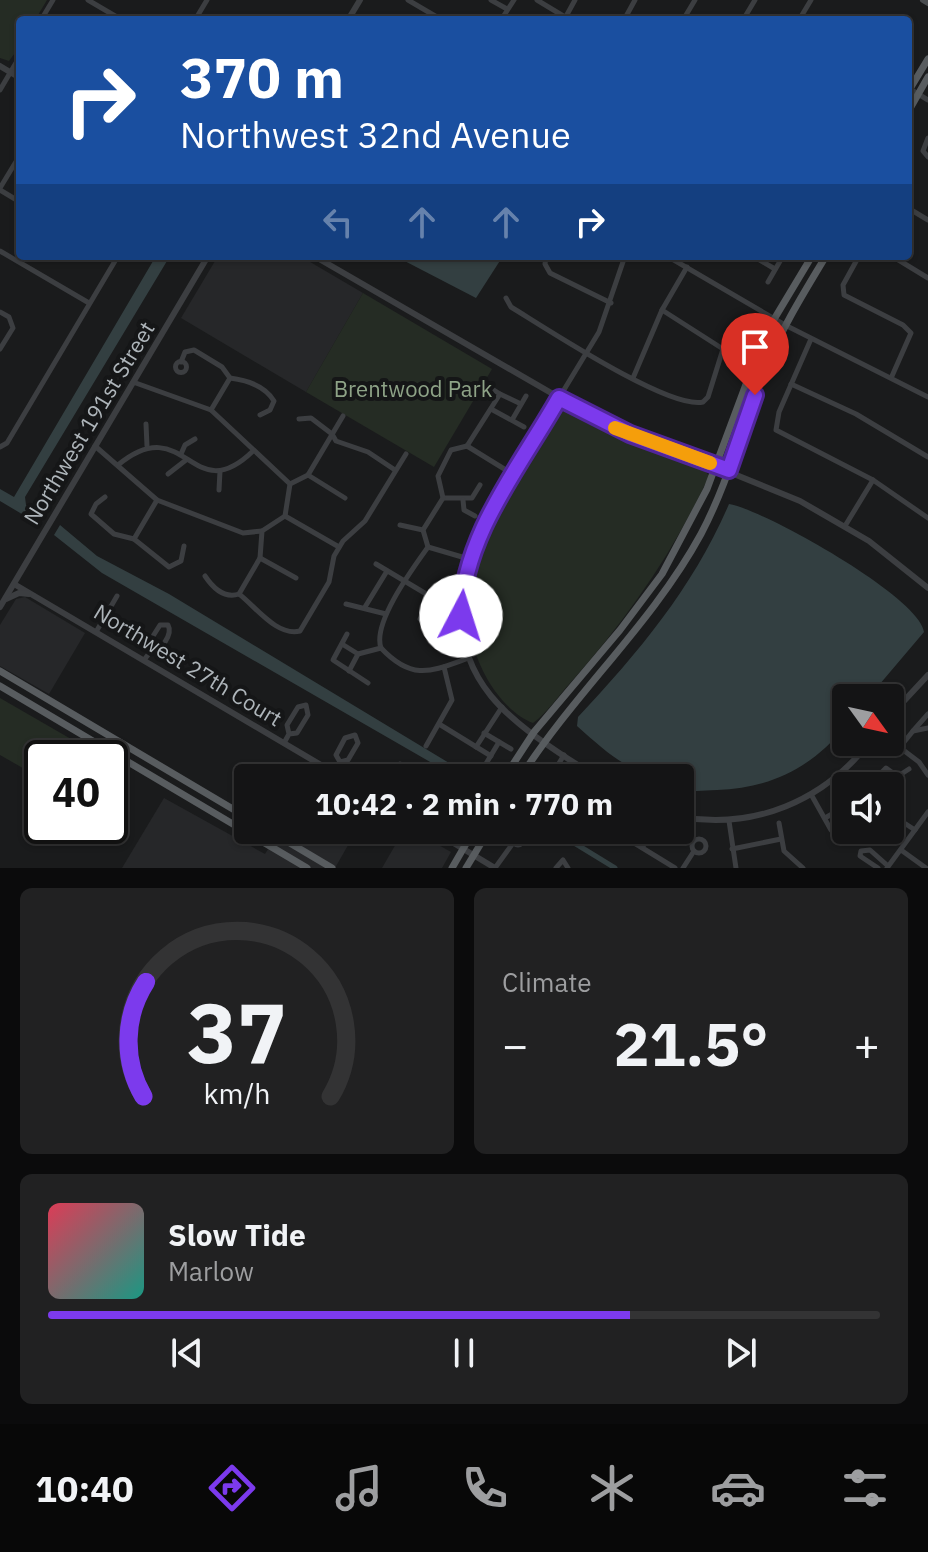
<!DOCTYPE html>
<meta charset="utf-8">
<style>
:root{--surface:#141415;--page:#212122;--text:#f1f3f6;--muted:#9d9ea0;--line:#333334;--accent:#7c3aed}
body{margin:0;font-family:"IBM Plex Sans",sans-serif;background:var(--page);color:var(--text);height:100vh;display:flex;flex-direction:column;font-size:30px;white-space:nowrap}
*{box-sizing:border-box;margin:0}
p{font-size:26px;color:var(--muted)}
.icon{flex:none;width:44px;height:44px;fill:none;stroke:currentColor;stroke-width:2;stroke-linecap:round;stroke-linejoin:round}
.map{position:relative;height:868px;overflow:hidden}
.sheet{display:flex;flex-direction:column;gap:20px;padding:20px;background:#0b0b0c;flex:1}
.sheet>*{flex:none}
.hud{position:absolute;left:16px;top:16px;width:896px;height:244px;border-radius:8px;box-shadow:0 2px 6px #0004,0 0 0 2px var(--line);background:#1a4fa0;color:#fff;overflow:hidden}
.needle{width:52px;rotate:123deg}
.buttons{position:absolute;left:832px;top:684px;display:grid;gap:16px}
.buttons a{display:grid;place-items:center;width:72px;height:72px;border-radius:8px;background:var(--surface);box-shadow:0 2px 6px #0004,0 0 0 2px var(--line);font-size:40px}
.speed{position:absolute;left:24px;top:740px;display:flex;gap:16px;font-size:40px;font-weight:700;text-align:center}
.speed>*{display:grid;place-content:center;width:104px;height:104px;border-radius:50%;background:var(--surface);box-shadow:0 2px 6px #0004,0 0 0 2px var(--line);line-height:1}
.speed .limit{border:4px solid #111;border-radius:12px;background:#fff;color:#111}
.pin{position:absolute;display:grid;place-items:center;width:68px;height:68px;color:#fff;margin:-82px -34px;border-radius:50% 50% 50% 0;rotate:-45deg;box-shadow:0 0 8px #0007}
.pin .icon{rotate:45deg}
.me{position:absolute;width:88px;margin:-44px;rotate:5deg;stroke-linejoin:round;filter:drop-shadow(0 0 6px #0008)}
.turn{display:flex;align-items:center;gap:28px;height:168px;padding:0 32px;font-size:36px}
.turn .icon{width:104px;height:104px;stroke-width:2.5}
.turn b{display:block;font-size:56px;line-height:68px}
.lanes{display:flex;align-items:center;height:76px;padding:0 32px;background:#0003;justify-content:center;gap:40px;direction:ltr}
.lanes .off{opacity:.35}
.big{font-size:60px;font-weight:800;line-height:1.1}
.sheet .tile{flex:1;display:flex;flex-direction:column;justify-content:center;gap:12px;min-width:0;padding:0 28px;border-radius:12px;background:var(--page)}
.sheet .dial{align-items:center;gap:0}
.dial svg{height:208px;overflow:visible;fill:none;stroke:var(--line);stroke-width:7;stroke-linecap:round;text-anchor:middle}
.dial text{fill:var(--text);stroke:none}
.song{display:flex;align-items:center;gap:24px}
.cover{width:96px;height:96px;border-radius:12px;background:linear-gradient(135deg,hsl(350 70% 55%),hsl(170 70% 35%))}
.played{height:8px;border-radius:4px;background:linear-gradient(90deg,var(--accent) 70%,var(--line) 70%)}
.keys{display:flex;justify-content:space-around;direction:ltr}
.heat{display:flex;justify-content:space-between;align-items:center;font-size:44px;direction:ltr}
.sheet .tiles{flex:1;display:grid;gap:20px;grid-template-columns:1fr 1fr}
.tile:last-child{grid-column:span 2}
.trip{position:absolute;left:234px;top:764px;width:460px;height:80px;border-radius:8px;background:var(--surface);box-shadow:0 2px 6px #0004,0 0 0 2px var(--line);font-weight:800;line-height:80px;text-align:center}
.dock{display:flex;height:128px;justify-content:space-around;align-items:center;background:#080808;color:var(--muted)}
.dock .icon{width:56px;height:56px}
.dock .current{color:var(--accent)}
.dock b{font-size:36px;color:var(--text)}
.map>svg:first-child{display:block}
.built{fill:#262729}
.green{fill:#252c24}
.water{fill:#333f41}
.lines{fill:none;stroke-linecap:round;stroke-linejoin:round}
.canal{stroke:#333f41;stroke-width:5}
.minor{stroke:#3c3e41;stroke-width:5}
.tertiary{stroke:#3c3e41;stroke-width:6}
.secondary{stroke:#4a4d50;stroke-width:6}
.primary{stroke:#585c5f;stroke-width:7}
.route-casing{stroke:#51269a;stroke-width:20}
.route{stroke:#7c3aed;stroke-width:14}
.slow{stroke:#f59e0b;stroke-width:14}
.labels{text-anchor:middle;stroke-width:8;stroke-linejoin:round;paint-order:stroke}
.park-label{font-size:22px;fill:#8ea387;stroke:#151617}
.street-label{font-size:22px;fill:#aeb5ba;stroke:#151617}
</style>
<div class="map">
<svg width="928" height="868" viewBox="0 0 928 868">
<rect width="100%" height="100%" fill="#1a1b1c"/>
<!-- built -->
<g class="built">
<path d="M218 256H300L363 293 306 392 181 318Z"/>
<path d="M25 597 85 633 49 694 0 666V625L16 599Z"/>
<path d="M164 798 265 854 280 830H349L355 833 335 868H122Z"/>
<path d="M404 830H412L451 852 442 868H382Z"/>
</g>
<!-- green -->
<g class="green">
<path d="M0 0H47L35 20H20V46L9 61 0 58Z"/>
<path d="M363 293 492 369 434 467 306 392Z"/>
<path d="M564 411 628 443 704 469 709 476C673 553 627 619 571 682 559 695 547 713 533 723 512 715 493 692 483 671 436 574 509 494 558 413Z"/>
<path d="M0 698 71 739 59 758H42V779L0 755Z"/>
</g>
<!-- water -->
<g class="water">
<path d="M156 256H170L25 497 26 505 42 515 37 523 0 501V489L14 497Z"/>
<path d="M395 256H503L476 298Z"/>
<path d="M729 504C765 510 921 598 924 632L868 698H846V726C811 768 771 788 717 790 702 790 694 793 680 788V778C633 778 611 756 577 726L578 717C639 652 694 586 729 504Z"/>
<path d="M60 525 97 556 169 594 474 778H458L102 573 54 535Z"/>
</g>
<g class="lines">
<!-- canal -->
<path class="canal" d="M553 830 615 868"/>
<!-- minor -->
<g class="minor">
<path d="M88 0 122 20"/>
<path d="M408 0 442 20"/>
<path d="M491 0 507 9"/>
<path d="M537 0 570 20"/>
<path d="M41 20 53 0"/>
<path d="M195 20 207 0"/>
<path d="M501 20 514 0"/>
<path d="M564 20 575 0"/>
<path d="M624 20 635 0"/>
<path d="M683 20 695 0"/>
<path d="M743 20 755 0"/>
<path d="M799 20 811 0"/>
<path d="M910 89 928 100"/>
<path d="M0 90 20 56"/>
<path d="M928 138 923 151 928 157"/>
<path d="M0 188 20 155"/>
<path d="M0 190 20 202"/>
<path d="M908 208 928 220"/>
<path d="M0 251 89 303"/>
<path d="M546 256 545 264 550 273 611 303"/>
<path d="M667 256 785 325 928 397"/>
<path d="M753 256 775 269"/>
<path d="M859 256 843 285 844 295 903 325 911 333 892 376"/>
<path d="M892 256 928 278"/>
<path d="M768 282 783 256"/>
<path d="M506 298 511 307C544 327 669 410 703 402L708 397 723 349 662 310"/>
<path d="M0 312 9 317 13 328 0 349"/>
<path d="M811 339 779 412 776 430 873 480 928 518"/>
<circle cx="181" cy="367" r="5.5"/>
<path d="M181 362 185 352 194 350 222 367 230 378C246 380 265 386 274 401L270 410 260 415"/>
<path d="M633 378 662 310 687 267"/>
<path d="M133 382 211 410 290 484"/>
<path d="M791 384 856 414 928 457"/>
<path d="M489 387 500 394"/>
<path d="M559 398 599 332 625 256"/>
<path d="M491 409 524 427"/>
<path d="M211 410 230 378"/>
<path d="M299 419 311 418 332 434 336 441 368 452 395 470"/>
<path d="M512 420 526 396"/>
<path d="M146 424 147 446"/>
<path d="M95 446 157 500 243 533 262 531"/>
<path d="M467 446 500 394 521 404"/>
<path d="M467 446 514 475"/>
<path d="M0 447 7 443 118 256"/>
<path d="M181 454 185 445 195 439"/>
<path d="M118 465C186 409 191 511 253 451"/>
<path d="M168 474 186 460"/>
<path d="M308 475 345 498"/>
<path d="M219 490 220 471"/>
<path d="M105 497 96 504 91 514 114 534 134 539 169 567 181 561 184 546"/>
<path d="M443 498H472L480 485"/>
<path d="M463 500 464 510 475 516"/>
<path d="M285 516 339 547"/>
<path d="M400 525 423 530"/>
<path d="M845 526 873 480"/>
<path d="M134 539 157 500"/>
<path d="M428 547 469 559"/>
<path d="M260 558 296 578"/>
<path d="M376 564 428 595C435 605 434 615 434 627L420 619 432 602"/>
<path d="M205 576C213 588 224 599 239 594 255 606 277 637 300 631L329 582 334 556 343 541 365 521 406 454"/>
<path d="M239 594 260 558 262 531 285 516 290 484 308 475 343 416"/>
<path d="M346 604 386 614"/>
<path d="M365 607 387 571"/>
<path d="M96 632 117 596"/>
<path d="M347 634 333 660 368 683"/>
<path d="M342 644 358 654"/>
<path d="M381 648C372 623 413 568 428 547L423 530 443 498 438 476 451 450 467 446"/>
<path d="M381 648C413 682 432 671 469 658"/>
<path d="M144 660 151 651 148 644 160 625H168C173 634 161 652 151 651"/>
<path d="M349 671 358 654 381 648"/>
<path d="M439 724 491 756"/>
<path d="M913 731 928 714"/>
<path d="M484 733 511 749"/>
<path d="M890 740 919 762 928 775"/>
<path d="M284 743 289 734 287 725 298 707 306 705 308 715 297 733 289 734"/>
<path d="M426 746 452 700 444 667"/>
<path d="M476 747 502 707"/>
<path d="M900 747 913 731 928 728"/>
<path d="M484 767 499 742"/>
<path d="M333 772 340 762 348 760 358 743 355 735 345 738 336 755 340 762"/>
<path d="M389 778 400 764 408 768 405 778"/>
<path d="M550 778 564 755"/>
<path d="M868 786 886 768 897 776"/>
<path d="M883 786 909 769"/>
<path d="M812 796 831 830"/>
<path d="M890 805 898 819 915 830"/>
<path d="M825 818 846 806"/>
<path d="M729 821 736 868"/>
<path d="M779 823 784 851 803 868"/>
<path d="M613 830 675 868"/>
<circle cx="518" cy="840" r="5"/>
<circle cx="699" cy="846" r="7"/>
<path d="M643 847 648 830"/>
<path d="M732 849 781 839"/>
<path d="M901 850 926 868"/>
<path d="M495 868 513 843"/>
<path d="M556 868 563 860 568 868"/>
<path d="M683 868 694 851"/>
<path d="M878 868 860 856 861 851 870 850 888 866"/>
<path d="M887 868 928 812"/>
</g>
<!-- tertiary -->
<g class="tertiary">
<path d="M348 20 360 0"/>
<path d="M0 66 20 78"/>
<path d="M314 256 591 416 800 501 869 541 928 588"/>
<path d="M559 398C510 483 412 599 491 696 518 729 562 754 597 778"/>
<path d="M14 584 343 778"/>
<path d="M6 599 19 593 29 594"/>
<path d="M0 607 208 256"/>
<path d="M890 716 928 675"/>
<path d="M680 817C755 830 823 801 870 742"/>
<path d="M432 830 495 868"/>
</g>
<!-- secondary -->
<path class="secondary" d="M923 0 928 3"/>
<!-- primary -->
<g class="primary">
<path d="M908 92 928 59"/>
<path d="M908 112 928 77"/>
<path d="M0 671 248 818"/>
<path d="M0 686 307 868"/>
<path d="M504 778 534 732 620 630 662 574 707 489 764 336 812 256"/>
<path d="M520 778C575 692 652 624 701 534 728 483 742 427 763 374 779 333 803 294 826 256"/>
<path d="M268 830 332 868"/>
<path d="M452 868 474 830"/>
<path d="M466 868 489 830"/>
</g>
</g>
<g class="lines">
<defs>
<path id="route" d="M461 616C463 535 520 467 559 398L630 434 729 470 755 395"/>
</defs>
<!-- route casing -->
<use href="#route" class="route-casing"/>
<!-- route -->
<use href="#route" class="route"/>
<!-- slow -->
<path class="slow" d="M615 428 710 463"/>
</g>
<g class="labels">
<!-- park labels -->
<g class="park-label">
<text x="413" y="397">Brentwood Park</text>
</g>
<!-- street labels -->
<g class="street-label">
<text transform="translate(89 423) rotate(-59)" y="8">Northwest 191st Street</text>
<text transform="translate(188 665) rotate(31)" y="8">Northwest 27th Court</text>
</g>
</g>
</svg>
<div class="buttons">
<a><svg class="needle" viewBox="-14 -14 28 28"><path d="M0-13l5 13h-10z" fill="#e53935"/><path d="M0 13l5-13h-10z" fill="#9d9ea0"/></svg></a>
<a><svg class="icon" aria-label="sound" viewBox="0 0 24 24"><path d="M4 9h4l5-4v14l-5-4H4zM17 9q2 3 0 6"/></svg></a>
</div>
<div class="speed"><div class="limit">40</div></div>
<div class="pin" style="left:755px;top:395px;background:#d93025"><svg class="icon" aria-label="arrive" viewBox="0 0 24 24"><path d="M6 21V4h12l-3 4 3 4H6"/></svg></div>
<svg class="me" style="left:461px;top:616px" viewBox="-20 -20 40 40"><circle r="19" fill="#fff"/><path d="M0-13L10 11 0 6-10 11z" fill="#7c3aed"/></svg>
<div class="trip">10:42 · 2 min · 770 m</div>
<div class="hud">
<div class="turn"><svg class="icon" aria-label="right" viewBox="0 0 24 24"><path d="M7 20v-9h11M14 6l5 5-5 5"/></svg><div><b>370 m</b>Northwest 32nd Avenue</div></div>
<div class="lanes"><svg class="icon off" aria-label="left" viewBox="0 0 24 24"><path d="M17 20v-9H6M10 6l-5 5 5 5"/></svg><svg class="icon off" aria-label="ahead" viewBox="0 0 24 24"><path d="M12 20V5M6 11l6-6 6 6"/></svg><svg class="icon off" aria-label="ahead" viewBox="0 0 24 24"><path d="M12 20V5M6 11l6-6 6 6"/></svg><svg class="icon" aria-label="right" viewBox="0 0 24 24"><path d="M7 20v-9h11M14 6l5 5-5 5"/></svg></div>
</div>
</div>
<section class="sheet">
<div class="tiles">
<div class="tile dial"><svg viewBox="0 0 100 80">
<path d="M14 69A42 42 0 1 1 86 69"/>
<path d="M14 69A42 42 0 0 1 15 25" stroke="#7c3aed"/>
<text x="50" y="56" font-size="32" font-weight="700">37</text>
<text x="50" y="72" font-size="11">km/h</text>
</svg></div>
<div class="tile"><p>Climate</p>
<div class="heat"><a>−</a><b class="big">21.5°</b><a>+</a></div>
</div>
<div class="tile">
<div class="song"><i class="cover"></i><div><b>Slow Tide</b><p>Marlow</p></div></div>
<div class="played"></div>
<div class="keys"><svg class="icon" aria-label="previous" viewBox="0 0 24 24"><path d="M18 5L8 12l10 7zM5 5v14"/></svg><svg class="icon" aria-label="pause" viewBox="0 0 24 24"><path d="M8 5v14M16 5v14"/></svg><svg class="icon" aria-label="next" viewBox="0 0 24 24"><path d="M6 5l10 7-10 7zM19 5v14"/></svg></div>
</div>
</div>
</section>
<nav class="dock">
<b>10:40</b>
<svg class="icon current" aria-label="directions" viewBox="0 0 24 24"><path d="M12 3l9 9-9 9-9-9zM9 14v-3h6M13 9l2 2-2 2"/></svg>
<svg class="icon" aria-label="music" viewBox="0 0 24 24"><path d="M9 18V5l10-2v13"/><circle cx="6" cy="18" r="3"/><circle cx="16" cy="16" r="3"/></svg>
<svg class="icon" aria-label="phone" viewBox="0 0 24 24"><path d="M5 4h4l2 5-3 2q2 4 5 5l2-3 5 2v4C11 20 4 13 5 4z"/></svg>
<svg class="icon" aria-label="climate" viewBox="0 0 24 24"><path d="M12 3v18M4 7l16 10M4 17L20 7"/></svg>
<svg class="icon" aria-label="car" viewBox="0 0 24 24"><path d="M5 17H2v-5l4-1 3-4h7l3 4 3 1v5h-3M9 17h6M6 11h13"/><circle cx="7" cy="17" r="2"/><circle cx="17" cy="17" r="2"/></svg>
<svg class="icon" aria-label="filters" viewBox="0 0 24 24"><path d="M4 7h16M4 17h16"/><circle cx="9" cy="7" r="2"/><circle cx="15" cy="17" r="2"/></svg>
</nav>
